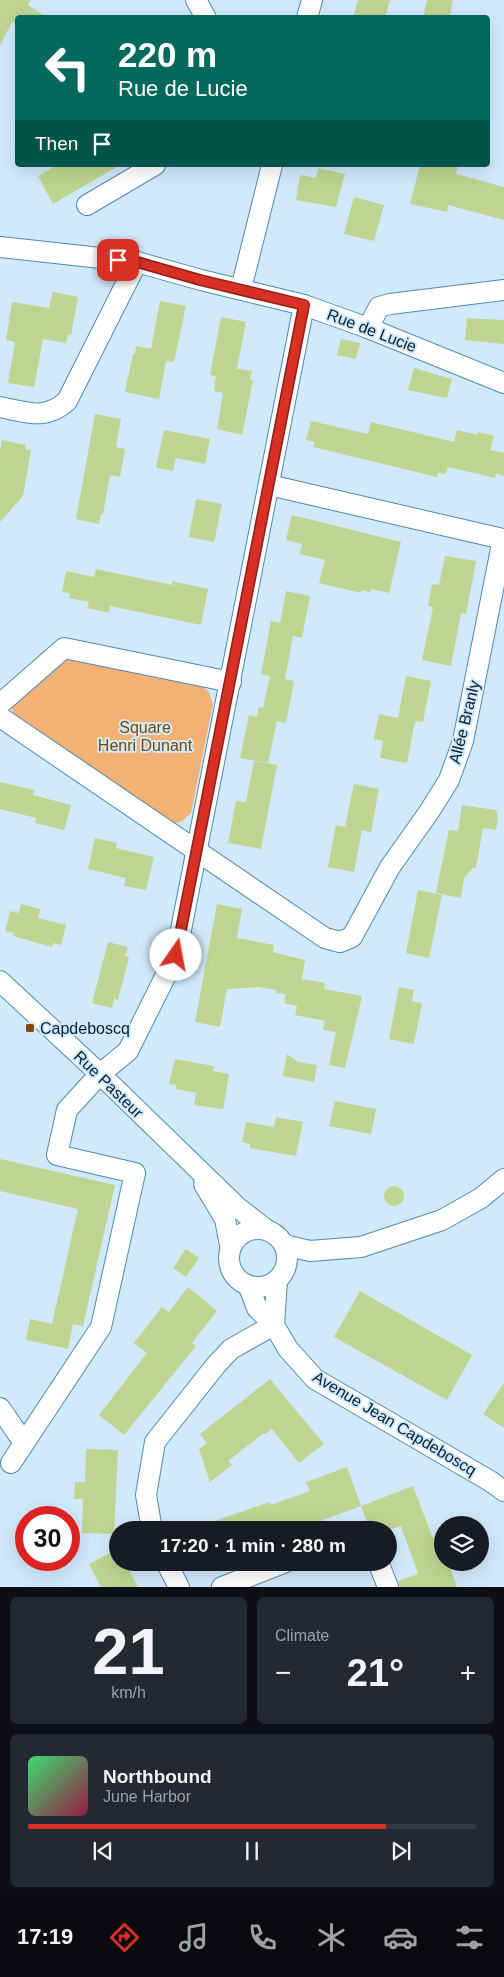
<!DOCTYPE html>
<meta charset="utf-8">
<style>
:root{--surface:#171b24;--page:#242831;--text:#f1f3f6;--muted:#9ea1a6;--line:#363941;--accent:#d93025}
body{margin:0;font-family:Arial,sans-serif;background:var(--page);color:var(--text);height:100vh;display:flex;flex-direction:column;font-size:19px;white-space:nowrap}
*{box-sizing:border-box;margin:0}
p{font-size:16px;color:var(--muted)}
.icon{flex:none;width:28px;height:28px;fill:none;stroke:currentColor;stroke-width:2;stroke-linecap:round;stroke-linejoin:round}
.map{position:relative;height:1587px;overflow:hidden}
.details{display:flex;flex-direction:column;gap:10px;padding:10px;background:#0d0f14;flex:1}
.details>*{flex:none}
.guide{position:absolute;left:15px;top:15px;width:475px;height:152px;border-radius:5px;box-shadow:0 5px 20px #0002;background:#00695c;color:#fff;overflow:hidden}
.buttons{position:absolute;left:434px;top:1516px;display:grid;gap:10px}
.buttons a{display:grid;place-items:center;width:55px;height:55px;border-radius:50%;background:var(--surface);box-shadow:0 5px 20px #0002;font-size:25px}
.speed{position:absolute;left:15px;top:1506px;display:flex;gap:10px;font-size:25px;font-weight:700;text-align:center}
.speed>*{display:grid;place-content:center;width:65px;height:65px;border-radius:50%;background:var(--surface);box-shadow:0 5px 20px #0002;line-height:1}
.speed .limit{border:8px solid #d22;background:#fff;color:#111}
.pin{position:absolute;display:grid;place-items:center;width:42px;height:42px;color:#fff;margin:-21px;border-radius:10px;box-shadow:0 2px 8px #0006}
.me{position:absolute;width:55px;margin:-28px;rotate:12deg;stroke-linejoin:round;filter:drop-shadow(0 0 4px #0008)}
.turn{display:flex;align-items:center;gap:18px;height:105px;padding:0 20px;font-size:22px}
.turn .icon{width:65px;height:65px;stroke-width:2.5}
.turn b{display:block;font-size:35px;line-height:42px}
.then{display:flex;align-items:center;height:48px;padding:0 20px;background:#0003;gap:10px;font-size:19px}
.big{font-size:38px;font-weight:700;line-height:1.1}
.details .tile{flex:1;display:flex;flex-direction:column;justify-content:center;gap:8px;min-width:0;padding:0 18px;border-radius:8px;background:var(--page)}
.details .dial{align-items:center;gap:0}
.dial b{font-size:65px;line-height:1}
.song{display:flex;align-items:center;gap:15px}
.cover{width:60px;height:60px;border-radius:8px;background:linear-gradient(135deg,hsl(140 70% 55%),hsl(340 70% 35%))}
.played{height:5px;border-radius:2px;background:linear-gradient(90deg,var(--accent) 80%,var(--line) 80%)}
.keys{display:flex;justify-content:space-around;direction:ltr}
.heat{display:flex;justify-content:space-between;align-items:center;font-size:28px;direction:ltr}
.details .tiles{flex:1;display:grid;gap:10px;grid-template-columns:1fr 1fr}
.tile:last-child{grid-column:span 2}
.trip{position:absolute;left:109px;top:1521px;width:288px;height:50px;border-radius:25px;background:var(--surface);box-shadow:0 5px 20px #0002;font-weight:700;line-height:50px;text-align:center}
.dock{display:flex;height:80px;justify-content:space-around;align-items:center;background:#090b0e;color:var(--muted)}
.dock .icon{width:35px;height:35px}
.dock .active{color:var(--accent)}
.dock b{font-size:22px;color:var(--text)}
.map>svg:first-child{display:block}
.green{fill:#f4b174}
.building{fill:#bfd491}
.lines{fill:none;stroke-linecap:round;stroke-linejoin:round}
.minor-casing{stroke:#4d89b4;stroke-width:22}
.minor{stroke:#fff;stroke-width:20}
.route-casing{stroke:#8d1f18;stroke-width:12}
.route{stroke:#d93025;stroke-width:9}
.poi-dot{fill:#884d05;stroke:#d1e9fc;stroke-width:2}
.labels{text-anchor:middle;stroke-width:4;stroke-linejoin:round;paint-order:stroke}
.street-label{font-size:16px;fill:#061f30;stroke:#d1e9fc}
.park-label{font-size:16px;fill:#7a4503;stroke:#d1e9fc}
.poi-label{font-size:16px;fill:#061f30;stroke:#d1e9fc;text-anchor:start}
</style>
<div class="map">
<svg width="504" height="1587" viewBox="0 0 504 1587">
<rect width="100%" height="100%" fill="#d1e9fc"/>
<!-- green -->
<path class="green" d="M69 659 200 685 209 692 213 704 191 813 182 821 174 824 14 718 12 708 13 701 61 660Z"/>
<!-- building -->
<g class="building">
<path d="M0 0H31L28 5 48 18H18V25L12 22 0 45Z"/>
<path d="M358 0H390L385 18H353Z"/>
<path d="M427 0H453L449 18H423Z"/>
<path d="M57 165H120L53 204 38 176Z"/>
<path d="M420 165H458L456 174 504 187V220L448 205 447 212 410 204Z"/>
<path d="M318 168 345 174 336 207 296 200 300 175 316 178Z"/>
<path d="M354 197 384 205 374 241 344 234Z"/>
<path d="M53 292 78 297 71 335 68 334 66 343 43 339 34 387 8 383 15 342 6 340 12 302 49 308Z"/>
<path d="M160 301 186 306 174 362 166 361 159 399 125 392 133 354H135L136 346 151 349Z"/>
<path d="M221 317 246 322 237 369 252 371 250 379 253 380 242 435 217 429 223 393 214 391 216 376 210 375Z"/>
<path d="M467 318 504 320V344L465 340Z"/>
<path d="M341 339 360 343 356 359 337 355Z"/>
<path d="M414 368 452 379 447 398 408 390Z"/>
<path d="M95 414 121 419 116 447 125 449 120 477 110 475 103 514H101L99 524 76 519Z"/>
<path d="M311 421 368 434 371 422 454 442 457 430 478 435V432L494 436 490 450 504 453V476L496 473 495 478 448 467 446 474 438 473 437 477 313 447 315 442 306 440Z"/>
<path d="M164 430 210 439 205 464 176 458 173 471 156 468Z"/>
<path d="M2 440 26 445 25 449 31 450 23 496 0 522V452Z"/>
<path d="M196 499 222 504 214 542 189 537Z"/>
<path d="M292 515 401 542 389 593 371 589 370 592 362 590 361 593 319 583 325 560 300 554 302 544 286 540Z"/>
<path d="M445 556 476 561 466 614 461 613 451 666 422 660 433 607 428 606 432 584 439 585Z"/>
<path d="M96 569 172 585V581L208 589 201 625 110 606 109 613 87 608 89 602 69 598 70 593 62 592 66 571 94 577Z"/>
<path d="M286 591 310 596 302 638 293 636 285 679 294 681 286 723 277 721 268 763 240 758 249 715 257 717 259 707 263 708 270 676 261 674 269 632 271 621 280 623Z"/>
<path d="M406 676 431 681 423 722 415 721 407 763 380 758 383 741 374 739 379 714 398 718Z"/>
<path d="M254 761 277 765 261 849 228 843 236 801 246 802Z"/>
<path d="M0 782 34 790 33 795 71 805 64 830 35 823 36 818 0 809Z"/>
<path d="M354 784 379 789 371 832 362 830 354 872 328 867 336 825 345 827Z"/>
<path d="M462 805 496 810 498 818 496 830 483 828 476 868H473L464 878 461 898 436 893 449 830 458 831Z"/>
<path d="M95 838 117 843 116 848 154 857 146 890 124 886 126 878 88 869Z"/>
<path d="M418 890 442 895 429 958 406 953Z"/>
<path d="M21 904 40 909 38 918 66 925 61 945 53 943 52 947 13 936 14 933 5 931 10 911 19 913Z"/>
<path d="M217 904 242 909 237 938 274 945 273 952 305 960 302 979 325 983 324 989 362 996 345 1068 329 1065 336 1032 323 1030 325 1021 295 1015 297 1006 284 1003 286 994 276 993 277 990 258 987 227 989 220 1027 195 1022Z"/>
<path d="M108 942 128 947 125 956 129 957 118 1000 114 999 112 1008 92 1003Z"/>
<path d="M399 987 414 990 412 1001 422 1003 414 1044 389 1039Z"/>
<path d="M287 1054 298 1062 317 1065 314 1082 283 1076Z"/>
<path d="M175 1059 214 1066 213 1071 229 1074 223 1109 194 1105 196 1093 176 1089V1085L169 1084Z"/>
<path d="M335 1101 376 1109 371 1134 329 1126Z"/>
<path d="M276 1117 303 1122 296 1156 250 1148V1144L242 1142 246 1122 274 1127Z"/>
<path d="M0 1159 115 1185 83 1326 73 1324 68 1349 26 1340 30 1319 52 1324 78 1209 0 1191Z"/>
<circle cx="394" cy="1196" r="10"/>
<path d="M186 1249 199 1258 186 1277 173 1268Z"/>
<path d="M188 1287 217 1311 192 1343 196 1346 124 1435 99 1415 147 1353 134 1343 162 1307 169 1312Z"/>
<path d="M360 1291 472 1355 447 1400 334 1337Z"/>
<path d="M270 1379 324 1444 299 1463 272 1429 265 1434 264 1433 228 1461 232 1465 210 1482 199 1449 207 1443 200 1434Z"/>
<path d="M504 1383V1428L483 1414Z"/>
<path d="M86 1449 118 1450 114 1534 82 1533 83 1499H74L75 1482H85Z"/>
<path d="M347 1467 361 1506 296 1530H197V1527L270 1502 271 1505 310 1491 306 1482Z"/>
<path d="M413 1486 433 1539 436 1531 442 1548V1562H448L457 1587H400L398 1581 418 1574 401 1526 389 1530H370L361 1506Z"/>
<path d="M114 1551 113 1562H125L138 1587H101L89 1564Z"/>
</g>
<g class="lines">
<defs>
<g id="minor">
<path d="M196 0 206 18"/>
<path d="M307 18 312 0"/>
<path d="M87 205 155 165"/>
<path d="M0 247 137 262 201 280 304 305 368 328 504 383"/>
<path d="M241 289 272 165"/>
<path d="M368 328 379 307 390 304 504 290"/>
<path d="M0 407C27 412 45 421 67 401L137 262"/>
<path d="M0 704 64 648 231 682"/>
<path d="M0 717 325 938 340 942 352 937 390 867 429 812 449 780 463 741 503 539 269 485"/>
<path d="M0 981 100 1074 237 1207 264 1228"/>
<path d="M204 1184 225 1219 230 1245"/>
<circle cx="258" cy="1258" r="29"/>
<path d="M284 1245 310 1251 361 1247 442 1220 481 1198 504 1179"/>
<path d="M249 1287 257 1308 274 1325 288 1349 315 1379 490 1481 504 1491"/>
<path d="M274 1325 277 1281"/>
<path d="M0 1408 24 1443"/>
<path d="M11 1463 101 1327 135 1173 57 1155 67 1110 100 1074 128 1051 176 955 304 305"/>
<path d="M152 1530 146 1495 155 1442 216 1365 231 1349 274 1325"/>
<path d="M166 1562 179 1587"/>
<path d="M378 1562 388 1587"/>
<path d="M222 1587 286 1562"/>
</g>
</defs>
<!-- minor casing -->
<use href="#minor" class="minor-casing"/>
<!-- minor -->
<use href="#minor" class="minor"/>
</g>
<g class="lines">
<defs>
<path id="route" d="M118 260 137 262 200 280 304 305 176 955"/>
</defs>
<!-- route casing -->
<use href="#route" class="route-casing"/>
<!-- route -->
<use href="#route" class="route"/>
</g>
<!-- markers -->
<rect class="poi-dot" x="25" y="1023" width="10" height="10" rx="2.5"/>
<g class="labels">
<!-- street labels -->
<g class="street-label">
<text transform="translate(372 330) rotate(21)" y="6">Rue de Lucie</text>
<text transform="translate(464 722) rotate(-76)" y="6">Allée Branly</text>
<text transform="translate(109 1084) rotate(44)" y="6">Rue Pasteur</text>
<text transform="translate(395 1423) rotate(31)" y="6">Avenue Jean Capdeboscq</text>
</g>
<!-- park labels -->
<g class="park-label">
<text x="145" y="733">Square<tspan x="145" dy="18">Henri Dunant</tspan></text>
</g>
<!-- poi labels -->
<g class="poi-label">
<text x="40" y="1034">Capdeboscq</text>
</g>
</g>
</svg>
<div class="buttons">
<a><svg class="icon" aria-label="layers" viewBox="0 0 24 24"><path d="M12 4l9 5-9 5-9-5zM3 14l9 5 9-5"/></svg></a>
</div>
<div class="speed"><div class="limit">30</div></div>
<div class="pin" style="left:118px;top:260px;background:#d93025"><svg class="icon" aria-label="arrive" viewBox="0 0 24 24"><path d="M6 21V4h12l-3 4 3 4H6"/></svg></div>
<svg class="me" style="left:176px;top:955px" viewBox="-20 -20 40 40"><circle r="19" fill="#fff"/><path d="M0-13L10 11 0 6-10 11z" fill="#d93025"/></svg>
<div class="trip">17:20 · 1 min · 280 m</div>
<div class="guide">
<div class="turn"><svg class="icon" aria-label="left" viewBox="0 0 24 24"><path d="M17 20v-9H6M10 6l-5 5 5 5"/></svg><div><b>220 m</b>Rue de Lucie</div></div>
<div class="then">Then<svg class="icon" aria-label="arrive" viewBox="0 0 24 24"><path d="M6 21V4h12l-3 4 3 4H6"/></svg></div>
</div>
</div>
<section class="details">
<div class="tiles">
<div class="tile dial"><b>21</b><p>km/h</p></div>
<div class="tile"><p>Climate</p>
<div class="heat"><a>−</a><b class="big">21°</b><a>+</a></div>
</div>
<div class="tile">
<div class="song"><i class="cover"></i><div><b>Northbound</b><p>June Harbor</p></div></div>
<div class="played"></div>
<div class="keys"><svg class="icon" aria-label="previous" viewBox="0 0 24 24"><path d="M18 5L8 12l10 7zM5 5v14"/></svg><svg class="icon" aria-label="pause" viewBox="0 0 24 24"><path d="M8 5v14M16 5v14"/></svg><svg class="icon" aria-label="next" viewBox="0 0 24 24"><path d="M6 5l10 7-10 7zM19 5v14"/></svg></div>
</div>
</div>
</section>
<nav class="dock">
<b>17:19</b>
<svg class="icon active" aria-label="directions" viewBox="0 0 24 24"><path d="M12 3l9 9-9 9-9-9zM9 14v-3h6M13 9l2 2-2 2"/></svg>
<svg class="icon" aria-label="music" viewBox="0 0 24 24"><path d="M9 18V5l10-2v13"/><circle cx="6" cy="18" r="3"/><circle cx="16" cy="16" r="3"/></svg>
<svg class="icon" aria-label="phone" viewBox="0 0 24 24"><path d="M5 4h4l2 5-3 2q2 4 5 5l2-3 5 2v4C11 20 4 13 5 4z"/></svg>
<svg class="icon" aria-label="climate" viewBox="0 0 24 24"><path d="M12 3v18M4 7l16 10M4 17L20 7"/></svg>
<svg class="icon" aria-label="car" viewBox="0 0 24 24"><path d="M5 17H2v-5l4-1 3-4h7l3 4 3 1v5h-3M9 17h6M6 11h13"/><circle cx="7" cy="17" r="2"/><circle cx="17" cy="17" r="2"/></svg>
<svg class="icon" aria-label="filters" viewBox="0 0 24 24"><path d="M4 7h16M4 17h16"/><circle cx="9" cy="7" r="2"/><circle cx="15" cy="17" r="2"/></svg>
</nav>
